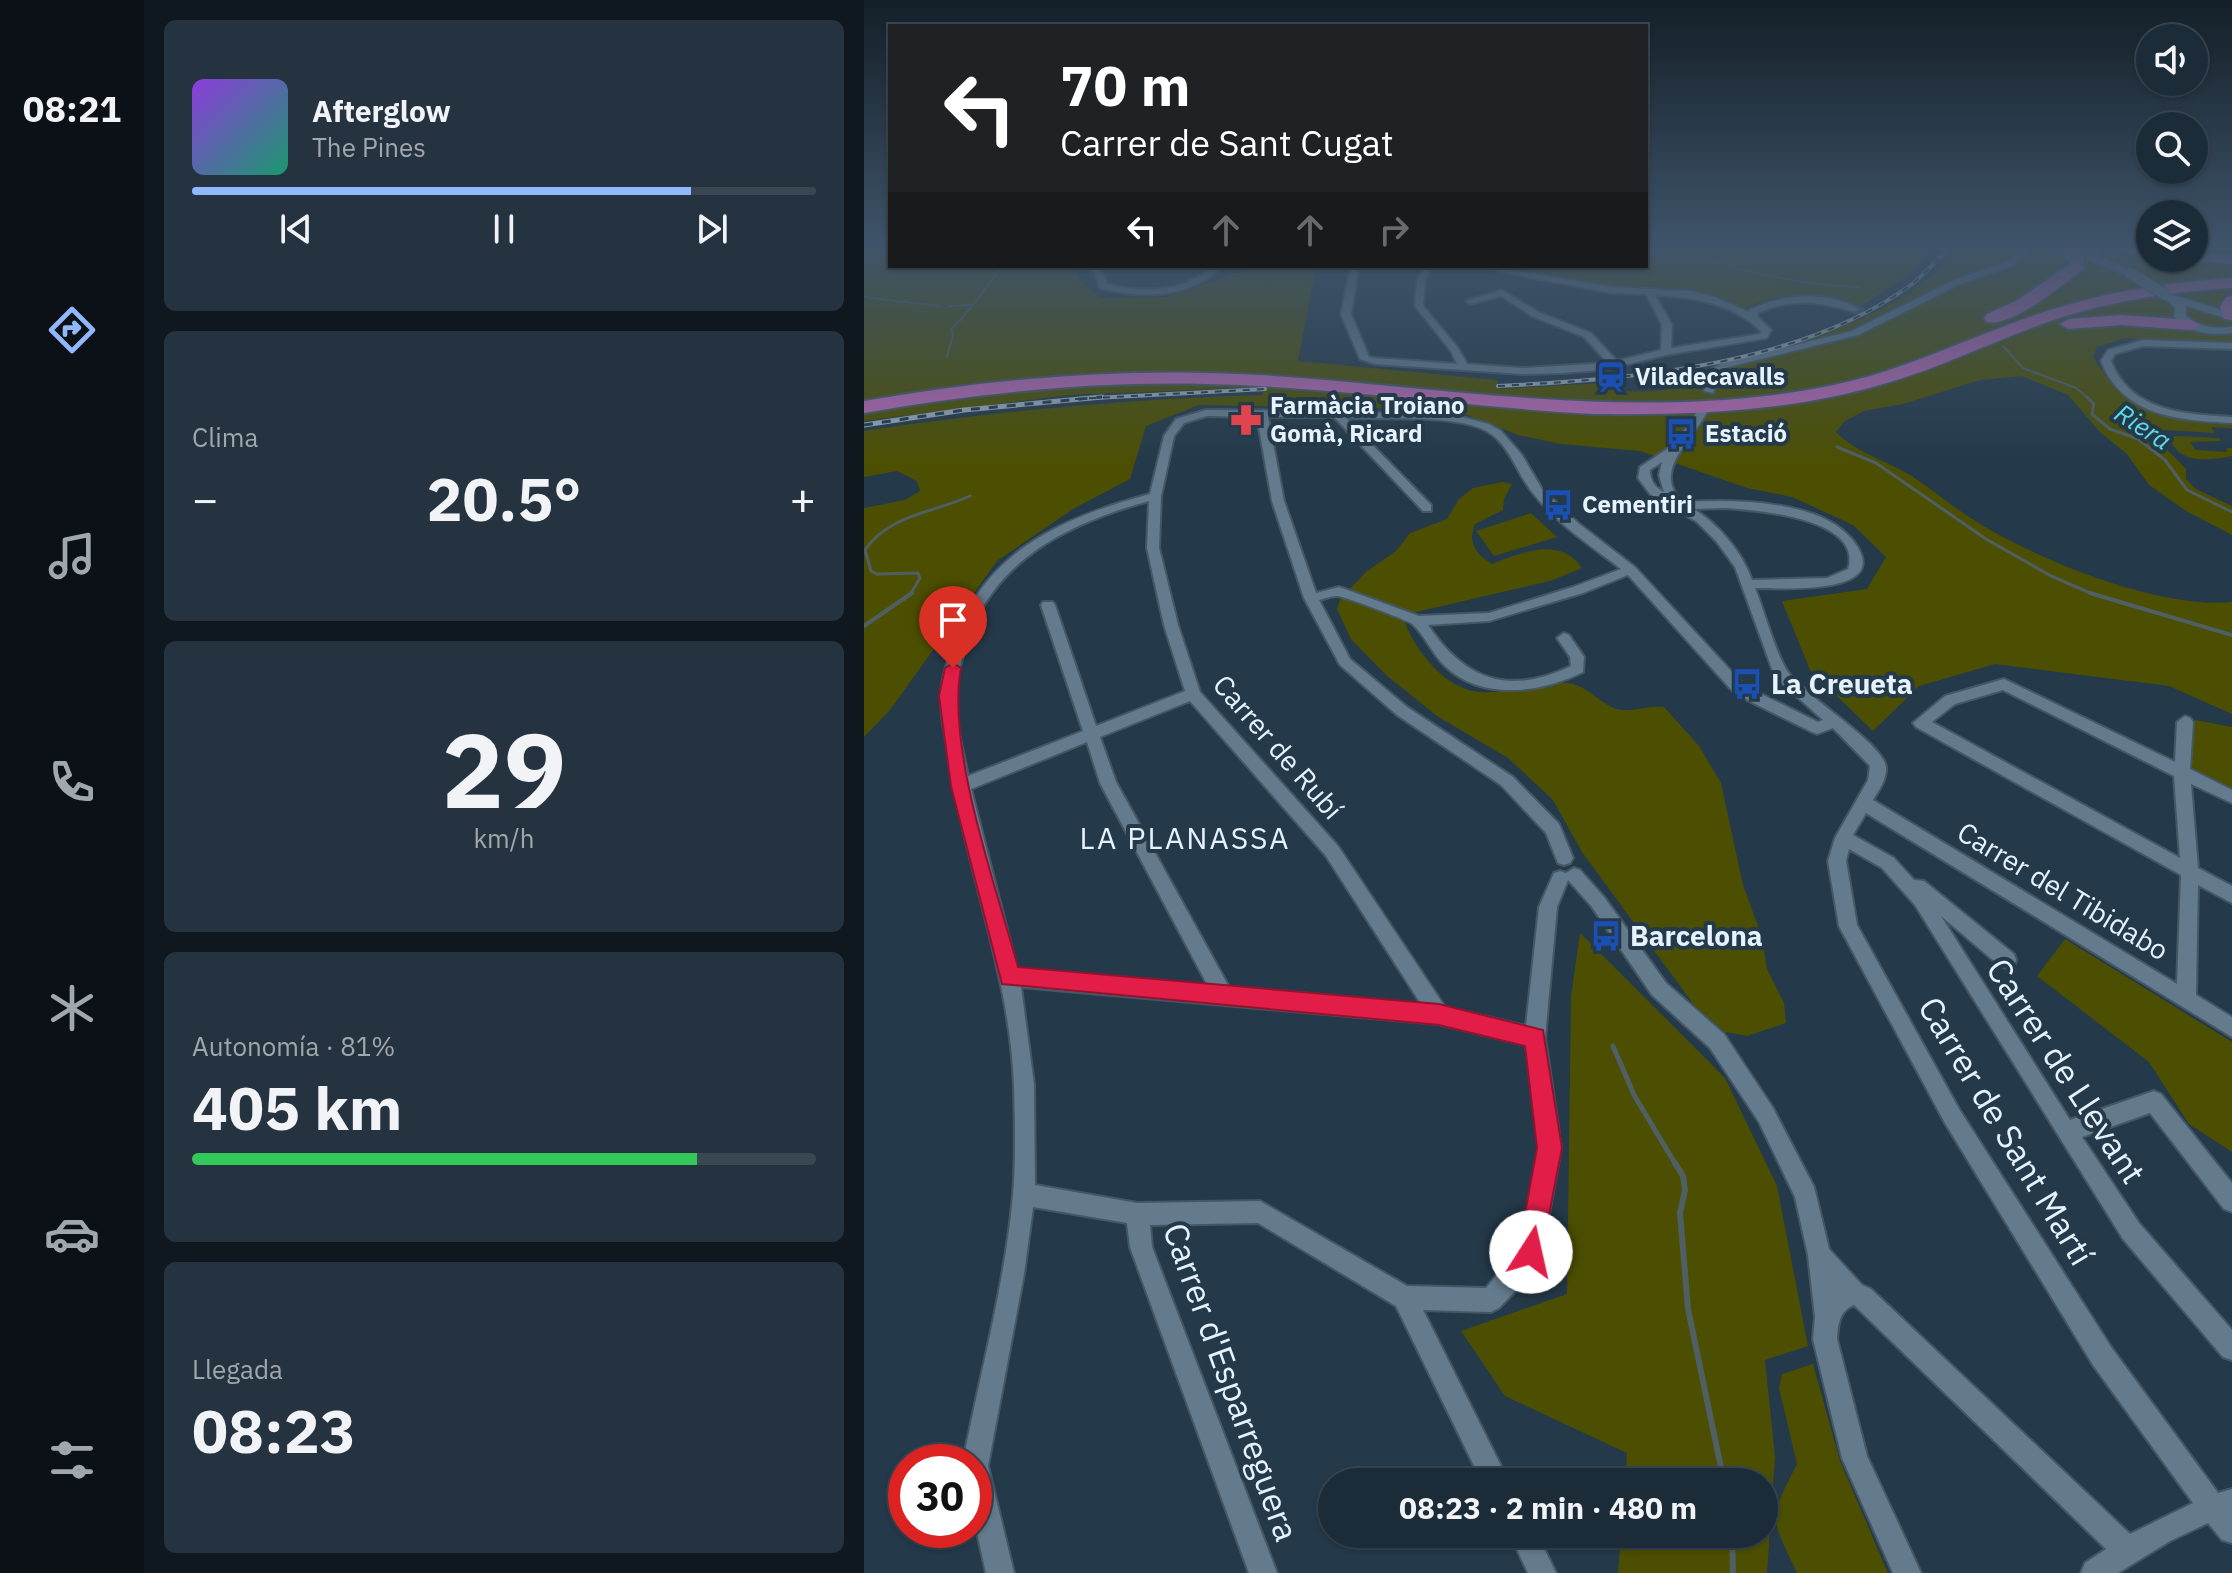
<!DOCTYPE html>
<html lang="es">
<meta charset="utf-8">
<style>
:root{--surface:#1b2b37;--page:#24333f;--text:#f1f3f6;--muted:#a0a7ad;--line:#394752;--accent:#91b8fd}
body{margin:0;font-family:"IBM Plex Sans",sans-serif;background:var(--page);color:var(--text);height:100vh;display:flex;flex-direction:column;font-size:30px;white-space:nowrap}
*{box-sizing:border-box;margin:0}
p{font-size:26px;color:var(--muted)}
.icon{flex:none;width:44px;height:44px;fill:none;stroke:currentColor;stroke-width:2;stroke-linecap:round;stroke-linejoin:round}
.map{position:relative;flex:1;overflow:hidden}
.panel{display:flex;flex-direction:column;gap:20px;padding:20px;background:#0f181e;width:720px}
.panel>*{flex:none}
.banner{position:absolute;left:24px;top:24px;width:760px;height:244px;border-radius:0px;box-shadow:0 2px 6px #0004,0 0 0 2px var(--line);background:#202124;color:#fff;overflow:hidden}
.tools{position:absolute;left:1272px;top:24px;display:grid;gap:16px}
.tools a{display:grid;place-items:center;width:72px;height:72px;border-radius:50%;background:var(--surface);box-shadow:0 2px 6px #0004,0 0 0 2px var(--line);font-size:40px}
.speed{position:absolute;left:24px;top:1444px;display:flex;gap:16px;font-size:40px;font-weight:700;text-align:center}
.speed>*{display:grid;place-content:center;width:104px;height:104px;border-radius:50%;background:var(--surface);box-shadow:0 2px 6px #0004,0 0 0 2px var(--line);line-height:1}
.speed .limit{border:12px solid #d22;background:#fff;color:#111}
.pin{position:absolute;display:grid;place-items:center;width:68px;height:68px;color:#fff;margin:-82px -34px;border-radius:50% 50% 50% 0;rotate:-45deg;box-shadow:0 0 8px #0007}
.pin .icon{rotate:45deg}
.me{position:absolute;width:88px;margin:-44px;rotate:10deg;stroke-linejoin:round;filter:drop-shadow(0 0 6px #0008)}
.turn{display:flex;align-items:center;gap:28px;height:168px;padding:0 40px;font-size:36px}
.turn .icon{width:104px;height:104px;stroke-width:2.5}
.turn b{display:block;font-size:56px;line-height:68px}
.lanes{display:flex;align-items:center;height:76px;padding:0 40px;background:#0003;justify-content:center;gap:40px;direction:ltr}
.lanes .off{opacity:.35}
.big{font-size:60px;font-weight:800;line-height:1.1}
.panel .tile{flex:1;display:flex;flex-direction:column;justify-content:center;gap:12px;min-width:0;padding:0 28px;border-radius:12px;background:var(--page)}
.panel .dial{align-items:center;gap:0}
.dial b{font-size:104px;line-height:1}
.song{display:flex;align-items:center;gap:24px}
.cover{width:96px;height:96px;border-radius:12px;background:linear-gradient(135deg,hsl(270 70% 55%),hsl(160 70% 35%))}
.played{height:8px;border-radius:4px;background:linear-gradient(90deg,var(--accent) 80%,var(--line) 80%)}
.keys{display:flex;justify-content:space-around;direction:ltr}
.heat{display:flex;justify-content:space-between;align-items:center;font-size:44px;direction:ltr}
.charge{height:12px;border-radius:6px;background:linear-gradient(90deg,#34c759 81%,var(--line) 0)}
.trip{position:absolute;left:454px;top:1468px;width:460px;height:80px;border-radius:40px;background:var(--surface);box-shadow:0 2px 6px #0004,0 0 0 2px var(--line);font-weight:800;line-height:80px;text-align:center}
main{display:flex;flex:1;min-height:0}
.tabs{display:flex;flex-direction:column;width:144px;justify-content:space-around;align-items:center;background:#0b1116;color:var(--muted)}
.tabs .icon{width:56px;height:56px}
.tabs .on{color:var(--accent)}
.tabs b{font-size:36px;color:var(--text)}
.map>svg:first-child{display:block}
.green{fill:#4c4f01}
.lines{fill:none;stroke-linecap:round;stroke-linejoin:round}
.stream-far4{stroke:#505f63;stroke-width:2}
.stream-far3{stroke:#505f63;stroke-width:3}
.stream-far2{stroke:#505f63;stroke-width:4}
.stream-far1{stroke:#505f63;stroke-width:5}
.stream{stroke:#505f63;stroke-width:6}
.minor-tunnel{stroke:#415564;stroke-width:9;stroke-dasharray:9 5;stroke-linecap:butt}
.minor-casing{stroke:#445765;stroke-width:4}
.tertiary-casing{stroke:#445765;stroke-width:4}
.motorway-casing{stroke:#445765;stroke-width:4}
.minor{fill:#647b8d;fill-rule:evenodd}
.tertiary{fill:#647b8d;fill-rule:evenodd}
.motorway{fill:#b066ae;fill-rule:evenodd}
.rail-far1-casing{stroke:#96a7b4;stroke-width:4}
.rail-casing{stroke:#96a7b4;stroke-width:5}
.rail-far1{stroke:#243949;stroke-width:2;stroke-dasharray:7;stroke-linecap:butt}
.rail{stroke:#243949;stroke-width:3;stroke-dasharray:9;stroke-linecap:butt}
.tertiary-bridge-casing{stroke:#445765;stroke-width:13;stroke-linecap:butt}
.tertiary-bridge{stroke:#647b8d;stroke-width:11}
.route{fill:#e11d48;stroke:#92132f;stroke-width:2}
.labels{text-anchor:middle;stroke-width:8;stroke-linejoin:round;paint-order:stroke}
.far-poi-label{font-size:24px;font-weight:bold;fill:#e6f3fe;stroke:#243949;text-anchor:start}
.far-water-label{font-size:26px;font-style:italic;fill:#59dce7;stroke:#243949}
.poi-label{font-size:28px;font-weight:bold;fill:#e6f3fe;stroke:#243949;text-anchor:start}
.street-label{font-size:28px;fill:#e6f3fe;stroke:#243949}
.neighbourhood-label{font-size:30px;letter-spacing:2px;fill:#e6f3fe;stroke:#243949}
.near-street-label{font-size:34px;fill:#e6f3fe;stroke:#243949}
</style>
<main>
<nav class="tabs">
<b>08:21</b>
<svg class="icon on" aria-label="directions" viewBox="0 0 24 24"><path d="M12 3l9 9-9 9-9-9zM9 14v-3h6M13 9l2 2-2 2"/></svg>
<svg class="icon" aria-label="music" viewBox="0 0 24 24"><path d="M9 18V5l10-2v13"/><circle cx="6" cy="18" r="3"/><circle cx="16" cy="16" r="3"/></svg>
<svg class="icon" aria-label="phone" viewBox="0 0 24 24"><path d="M5 4h4l2 5-3 2q2 4 5 5l2-3 5 2v4C11 20 4 13 5 4z"/></svg>
<svg class="icon" aria-label="climate" viewBox="0 0 24 24"><path d="M12 3v18M4 7l16 10M4 17L20 7"/></svg>
<svg class="icon" aria-label="car" viewBox="0 0 24 24"><path d="M5 17H2v-5l4-1 3-4h7l3 4 3 1v5h-3M9 17h6M6 11h13"/><circle cx="7" cy="17" r="2"/><circle cx="17" cy="17" r="2"/></svg>
<svg class="icon" aria-label="filters" viewBox="0 0 24 24"><path d="M4 7h16M4 17h16"/><circle cx="9" cy="7" r="2"/><circle cx="15" cy="17" r="2"/></svg>
</nav>
<section class="panel">
<div class="tile">
<div class="song"><i class="cover"></i><div><b>Afterglow</b><p>The Pines</p></div></div>
<div class="played"></div>
<div class="keys"><svg class="icon" aria-label="previous" viewBox="0 0 24 24"><path d="M18 5L8 12l10 7zM5 5v14"/></svg><svg class="icon" aria-label="pause" viewBox="0 0 24 24"><path d="M8 5v14M16 5v14"/></svg><svg class="icon" aria-label="next" viewBox="0 0 24 24"><path d="M6 5l10 7-10 7zM19 5v14"/></svg></div>
</div>
<div class="tile"><p>Clima</p>
<div class="heat"><a>−</a><b class="big">20.5°</b><a>+</a></div>
</div>
<div class="tile dial"><b>29</b><p>km/h</p></div>
<div class="tile"><p>Autonomía · 81%</p><b class="big">405 km</b><div class="charge"></div></div>
<div class="tile"><p>Llegada</p><b class="big">08:23</b></div>
</section>
<div class="map">
<svg width="1368" height="1573" viewBox="0 0 1368 1573">
<rect width="100%" height="100%" fill="#243949"/>
<!-- green -->
<g class="green">
<path d="M0 245H26V266H209L214 279 236 298 302 297 395 266H452L434 361 633 380 636 389 738 383C757 401 826 386 852 381L860 370 852 362C928 346 1050 315 1095 245H1286V258H1330V245H1368V342L1262 338 1233 347 1229 357C1265 413 1305 418 1368 425V428L1347 427 1351 433 1301 430 1291 437 1322 469V479L1332 489 1368 506V535L1322 511 1285 485 1263 454 1236 432 1204 395 1158 376 1116 380 1039 404 1000 411 981 421 972 432C991 452 1023 461 1046 475 1067 488 1085 504 1105 517 1168 558 1292 609 1368 602V714L1305 686 1131 664 1055 686 1009 731 946 670 918 601 1003 589 1022 557 989 525 928 497 883 488 776 451 697 444 654 435 588 409 335 405 282 426 266 479 209 509 133 561 26 710 0 737V508L41 500 56 491 53 481 33 471 0 477V431C133 411 264 399 398 395L400 387 205 395 0 421Z"/>
<path d="M782 245H1073L1046 274 997 306C956 293 918 290 879 309 839 282 793 288 747 286 709 283 669 273 631 266H782Z"/>
<path d="M1312 436 1355 438 1357 441 1326 442 1332 450 1363 452 1362 448H1368V456C1346 460 1316 465 1306 439Z"/>
<path d="M638 482 648 484 640 499 639 510 611 524C603 543 612 554 628 564 658 552 697 536 718 568L686 581 548 613 541 622C546 638 556 651 566 663 612 715 648 682 704 683 720 684 736 703 752 709 767 713 784 705 800 707L835 746 857 783 879 885 897 934 903 969 920 1003 922 1023 883 1036 861 1032 830 1005 718 852 689 800 644 758 573 716 522 675 487 639 473 609 476 599 503 571 532 551 546 533 583 519 595 499 609 488Z"/>
<path d="M667 513 693 537 630 556 612 531Z"/>
<path d="M1331 720 1368 727V797L1318 773Z"/>
<path d="M716 933 861 1078 913 1186 944 1346 901 1360 911 1457 903 1573H754L757 1534H900V1482H761L763 1453 641 1396 597 1331 703 1294 707 997Z"/>
<path d="M1201 939 1368 1042V1152L1325 1124 1285 1062 1173 976Z"/>
<path d="M949 1364 976 1461 1024 1573H933C906 1515 904 1521 933 1464L915 1388 918 1374Z"/>
</g>
<g class="lines">
<!-- stream-far4 -->
<g class="stream-far4">
<path d="M810 245C867 272 933 284 996 287"/>
<path d="M0 297 75 306"/>
<path d="M85 306 107 305"/>
<path d="M1139 346 1159 368 1212 388 1225 399"/>
<path d="M83 356 89 335 87 329C108 311 120 286 140 266"/>
</g>
<!-- stream-far3 -->
<g class="stream-far3">
<path d="M1223 397 1230 404 1228 414 1246 429 1274 439 1301 460 1323 490 1368 512"/>
<path d="M973 447 1012 463 1122 539 1187 576 1231 595"/>
<path d="M46 595 56 578 54 573 13 574 7 571 1 550C26 514 69 513 106 496"/>
</g>
<!-- stream-far2 -->
<g class="stream-far2">
<path d="M1226 593 1368 635"/>
<path d="M0 626 48 593"/>
</g>
<!-- stream-far1 -->
<path class="stream-far1" d="M749 1046 770 1095 812 1165"/>
<!-- stream -->
<g class="stream">
<path d="M811 1163 819 1176 821 1190 816 1213 824 1309 860 1482"/>
<path d="M868 1534 869 1573"/>
</g>
<!-- minor-tunnel -->
<path class="minor-tunnel" d="M991 309 1005 315"/>
<defs>
<g id="minor">
<path d="M1162 245H1171L1151 265 1096 284 994 335 864 367 857 371 849 393 840 391 848 369 858 363 988 331 1090 280 1145 261Z"/>
<path d="M218 266 237 269 243 284C279 294 321 292 349 266H358C327 299 277 299 236 288L230 272Z"/>
<path d="M487 266H495L487 314 505 357 511 358 593 364 587 351 551 306 553 281 560 266H568L561 281 559 306 594 348 603 364 658 368 744 363 720 337 668 316 637 296 606 304 602 301 638 290 674 312 727 333 753 361 797 350 798 325 782 294 748 293 607 266H625L748 287 828 291 851 297 885 312 887 309C920 294 963 290 995 309L991 312C956 302 928 297 894 313L893 316 907 330 903 338 802 355 739 370 698 373 658 374 511 364 496 359 477 314ZM791 295C830 297 868 303 897 331L896 334 807 348 808 325Z"/>
<path d="M1279 340 1368 343V349L1279 346 1251 354 1247 361C1267 412 1320 414 1368 417V423C1315 420 1259 417 1237 361L1244 350Z"/>
<path d="M342 410 473 411 594 416 625 424 637 431 658 455 678 489 714 523 771 567 881 686 954 722 959 720 911 677 871 567 852 541 833 522 786 494 774 478 776 467 812 443 834 410H842L843 412C829 440 786 472 819 502 861 500 903 500 943 512 963 518 981 528 993 546 1025 596 915 588 891 588 901 613 909 646 922 669 935 693 1019 742 1022 767 1023 779 1015 790 1009 800L1313 984 1317 875 1052 727 1049 723 1081 696 1140 679 1311 762 1313 722 1321 716 1326 718 1329 722 1326 769 1368 790V803L1327 784 1334 868 1368 886V903L1334 885 1332 995 1368 1017V1037L1002 813 989 835 1030 858 1050 880 1060 881 1150 954 1152 960 1150 966 1143 968 1136 966 1077 916 1206 1120 1290 1091 1297 1094 1368 1183V1212L1360 1209 1286 1113 1218 1137 1275 1223 1368 1330V1360L1359 1357 1259 1239 1051 905 1018 868 985 849 982 861 993 925 1095 1109 1247 1347 1354 1493 1368 1489V1543L1358 1540 1344 1523 1306 1541 1254 1573H1217L1221 1563 1242 1549 990 1305C975 1311 974 1325 973 1339L1003 1456 1057 1573H1029L978 1458 949 1339 951 1317 944 1255 931 1197 895 1122 846 1048 788 995 728 907 704 880 693 907 681 1038 697 1148 678 1252 656 1286 635 1308 627 1312 559 1310 645 1482H618L532 1306 394 1223 286 1225 288 1247 413 1573H385L266 1247 263 1223 169 1207 160 1274 124 1466 150 1573H122L110 1519V1462H99C116 1374 141 1284 149 1195 152 1160 151 1121 150 1086 146 975 102 869 86 762 83 740 76 718 77 696 77 680 83 664 87 649 117 553 196 518 286 494L300 436 312 419ZM343 416 393 417 408 501 440 598 476 665 533 715 637 785 682 833 694 863 700 865 706 863 709 858 695 824 649 777 543 707 486 659 455 600C460 599 467 596 473 596 480 596 539 619 547 623 558 631 570 656 581 666 617 701 678 693 719 672L720 657 705 635 700 633 693 638 706 657 707 666C644 696 601 680 564 625L625 621 719 593 764 575 871 694 948 732 953 734 969 728 1006 766 1004 780 971 838 964 861 975 926 1081 1123 1229 1365 1329 1503 1266 1534 1007 1289 998 1285 965 1249 950 1187 909 1108 860 1034 802 983 740 897 716 870 710 868 702 873 696 871 690 873 675 907 662 1026 581 1007 474 846 336 692 314 625 295 548 297 496 310 436 320 423ZM404 417H470L559 511H567V505L482 418C520 419 582 415 616 428 645 439 651 472 669 493 692 523 727 546 757 569L709 587 625 613 555 616 475 587 452 593 420 501ZM798 462 795 475 800 492C791 488 786 480 786 470ZM285 501 283 548 300 625 321 691 232 726 191 605 189 602H179L177 605 219 731 104 776C99 750 91 723 91 697 91 681 97 664 101 648 127 561 202 524 285 501ZM861 508C892 510 1000 518 984 569L963 578 888 580C878 552 855 525 830 509ZM1139 690 1310 776 1316 858 1068 722 1091 704ZM326 701 462 856 557 1004 365 987 252 782 236 737ZM223 742 236 783 344 986 153 969 107 789ZM157 987 575 1024 662 1045 675 1148 656 1247 622 1288 543 1286 396 1201 273 1203 171 1185 170 1084Z"/>
<path d="M646 1534H673L692 1573H664Z"/>
</g>
<g id="tertiary">
<path d="M1188 245 1225 249 1247 245 1232 254 1271 273 1262 275Z"/>
<path d="M1306 294 1368 313V320L1322 306V316C1336 327 1350 329 1368 327V333C1347 336 1325 333 1310 317L1311 308 1300 297Z"/>
</g>
<g id="motorway">
<path d="M1237 245H1267L1286 249 1288 258Z"/>
<path d="M1196 246H1206L1219 256 1220 269C1199 284 1149 327 1123 322L1120 318 1123 314 1152 301 1206 264V261L1193 249Z"/>
<path d="M1330 253 1368 254V264L1325 261 1322 258H1330Z"/>
<path d="M1368 278V288C1309 292 1251 300 1195 318 1135 338 1079 367 1019 384 925 412 827 415 729 414 601 407 472 387 343 384 228 381 114 393 0 413V401C131 378 263 367 396 375 544 384 692 409 841 401 896 398 953 391 1006 376 1073 356 1136 324 1203 305 1257 289 1312 282 1368 278Z"/>
<path d="M1368 296V320L1360 319 1356 307 1362 297Z"/>
<path d="M1257 315 1327 320 1336 325 1327 330 1257 325 1205 329 1196 324 1205 319Z"/>
</g>
</defs>
<!-- minor casing -->
<use href="#minor" class="minor-casing"/>
<!-- tertiary casing -->
<use href="#tertiary" class="tertiary-casing"/>
<!-- motorway casing -->
<use href="#motorway" class="motorway-casing"/>
<!-- minor -->
<use href="#minor" class="minor"/>
<!-- tertiary -->
<use href="#tertiary" class="tertiary"/>
<!-- motorway -->
<use href="#motorway" class="motorway"/>
<defs>
<g id="rail-far1">
<path d="M634 386C767 379 937 366 1048 284 1062 273 1075 258 1087 245"/>
<path d="M211 399 401 389"/>
</g>
<path id="rail" d="M0 425 100 410 238 397"/>
</defs>
<!-- rail-far1 casing -->
<use href="#rail-far1" class="rail-far1-casing"/>
<!-- rail casing -->
<use href="#rail" class="rail-casing"/>
<!-- rail-far1 -->
<use href="#rail-far1" class="rail-far1"/>
<!-- rail -->
<use href="#rail" class="rail"/>
<defs>
<path id="tertiary-bridge" d="M1266 273 1302 295"/>
</defs>
<!-- tertiary-bridge casing -->
<use href="#tertiary-bridge" class="tertiary-bridge-casing"/>
<!-- tertiary-bridge -->
<use href="#tertiary-bridge" class="tertiary-bridge"/>
</g>
<!-- sky -->
<linearGradient id="sky" x2="0" y2="1"><stop stop-color="#141f28"/><stop offset="0.53" stop-color="#3f546a"/><stop offset="1" stop-color="#3f546a" stop-opacity="0"/></linearGradient>
<rect width="1368" height="466" fill="url(#sky)"/>
<!-- route -->
<path class="route" d="M89 663 97 668C82 748 132 887 154 967L575 1004 679 1030 698 1148 676 1261 667 1265 658 1261 654 1252 673 1148 661 1046 575 1025 138 984 87 786 75 696 81 668Z"/>
<!-- icons -->
<defs>
<symbol id="station-bare" viewBox="-9 -9 18 18"><path d="M-3-6H3Q5-6 5-4V2Q5 4 3 4L4.5 6H3L1.5 4h-3L-3 6H-4.5L-3 4Q-5 4-5 2V-4Q-5-6-3-6ZM-3.5-4v3h7v-3ZM-3.5 1v1.5H-2V1ZM2 1v1.5H3.5V1Z" fill="#1a4fb4" stroke="#243949" stroke-width="2.5" paint-order="stroke"/></symbol>
<symbol id="pharmacy-bare" viewBox="-9 -9 18 18"><path d="M-2-6h4v4h4v4h-4v4h-4v-4h-4v-4h4Z" fill="#e0444e" stroke="#243949" stroke-width="2.5" paint-order="stroke"/></symbol>
<symbol id="bus-bare" viewBox="-9 -9 18 18"><path d="M-5-6H5V4H4V6H2V4H-2V6H-4V4H-5ZM-3.5-4V0h7V-4ZM-3.5 1.2v1.5H-2V1.2ZM2 1.2v1.5H3.5V1.2Z" fill="#1a4fb4" stroke="#243949" stroke-width="2.5" paint-order="stroke"/></symbol>
</defs>
<g fill-rule="evenodd">
<use href="#station-bare" x="725" y="355" width="44" height="44"/>
<use href="#pharmacy-bare" x="360" y="398" width="44" height="44"/>
<use href="#bus-bare" x="795" y="412" width="44" height="44"/>
<use href="#bus-bare" x="672" y="483" width="44" height="44"/>
<use href="#bus-bare" x="861" y="662" width="44" height="44"/>
<use href="#bus-bare" x="720" y="914" width="44" height="44"/>
</g>
<g class="labels">
<!-- far-poi labels -->
<g class="far-poi-label">
<text x="771" y="385">Viladecavalls</text>
<text x="406" y="414">Farmàcia Troiano<tspan x="406" dy="28">Gomà, Ricard</tspan></text>
<text x="841" y="442">Estació</text>
<text x="718" y="513">Cementiri</text>
</g>
<!-- far-water labels -->
<g class="far-water-label">
<text transform="translate(1279 427) rotate(33)" y="9">Riera</text>
</g>
<!-- poi labels -->
<g class="poi-label">
<text x="907" y="694">La Creueta</text>
<text x="766" y="946">Barcelona</text>
</g>
<!-- street labels -->
<g class="street-label">
<text transform="translate(414 747) rotate(49)" y="10">Carrer de Rubí</text>
<text transform="translate(1199 891) rotate(31)" y="10">Carrer del Tibidabo</text>
</g>
<!-- neighbourhood labels -->
<g class="neighbourhood-label">
<text x="321" y="849">LA PLANASSA</text>
</g>
<!-- near-street labels -->
<g class="near-street-label">
<text transform="translate(1202 1071) rotate(57)" y="12">Carrer de Llevant</text>
<text transform="translate(1142 1131) rotate(59)" y="12">Carrer de Sant Martí</text>
<text transform="translate(367 1382) rotate(70)" y="12">Carrer d'Esparreguera</text>
</g>
</g>
</svg>
<div class="tools">
<a><svg class="icon" aria-label="sound" viewBox="0 0 24 24"><path d="M4 9h4l5-4v14l-5-4H4zM17 9q2 3 0 6"/></svg></a>
<a><svg class="icon" aria-label="search" viewBox="0 0 24 24"><circle cx="10" cy="10" r="6"/><path d="M15 15l6 6"/></svg></a>
<a><svg class="icon" aria-label="layers" viewBox="0 0 24 24"><path d="M12 4l9 5-9 5-9-5zM3 14l9 5 9-5"/></svg></a>
</div>
<div class="speed"><div class="limit">30</div></div>
<div class="pin" style="left:89px;top:668px;background:#d93025"><svg class="icon" aria-label="arrive" viewBox="0 0 24 24"><path d="M6 21V4h12l-3 4 3 4H6"/></svg></div>
<svg class="me" style="left:667px;top:1252px" viewBox="-20 -20 40 40"><circle r="19" fill="#fff"/><path d="M0-13L10 11 0 6-10 11z" fill="#e11d48"/></svg>
<div class="trip">08:23 · 2 min · 480 m</div>
<div class="banner">
<div class="turn"><svg class="icon" aria-label="left" viewBox="0 0 24 24"><path d="M17 20v-9H6M10 6l-5 5 5 5"/></svg><div><b>70 m</b>Carrer de Sant Cugat</div></div>
<div class="lanes"><svg class="icon" aria-label="left" viewBox="0 0 24 24"><path d="M17 20v-9H6M10 6l-5 5 5 5"/></svg><svg class="icon off" aria-label="ahead" viewBox="0 0 24 24"><path d="M12 20V5M6 11l6-6 6 6"/></svg><svg class="icon off" aria-label="ahead" viewBox="0 0 24 24"><path d="M12 20V5M6 11l6-6 6 6"/></svg><svg class="icon off" aria-label="right" viewBox="0 0 24 24"><path d="M7 20v-9h11M14 6l5 5-5 5"/></svg></div>
</div>
</div>
</main>
